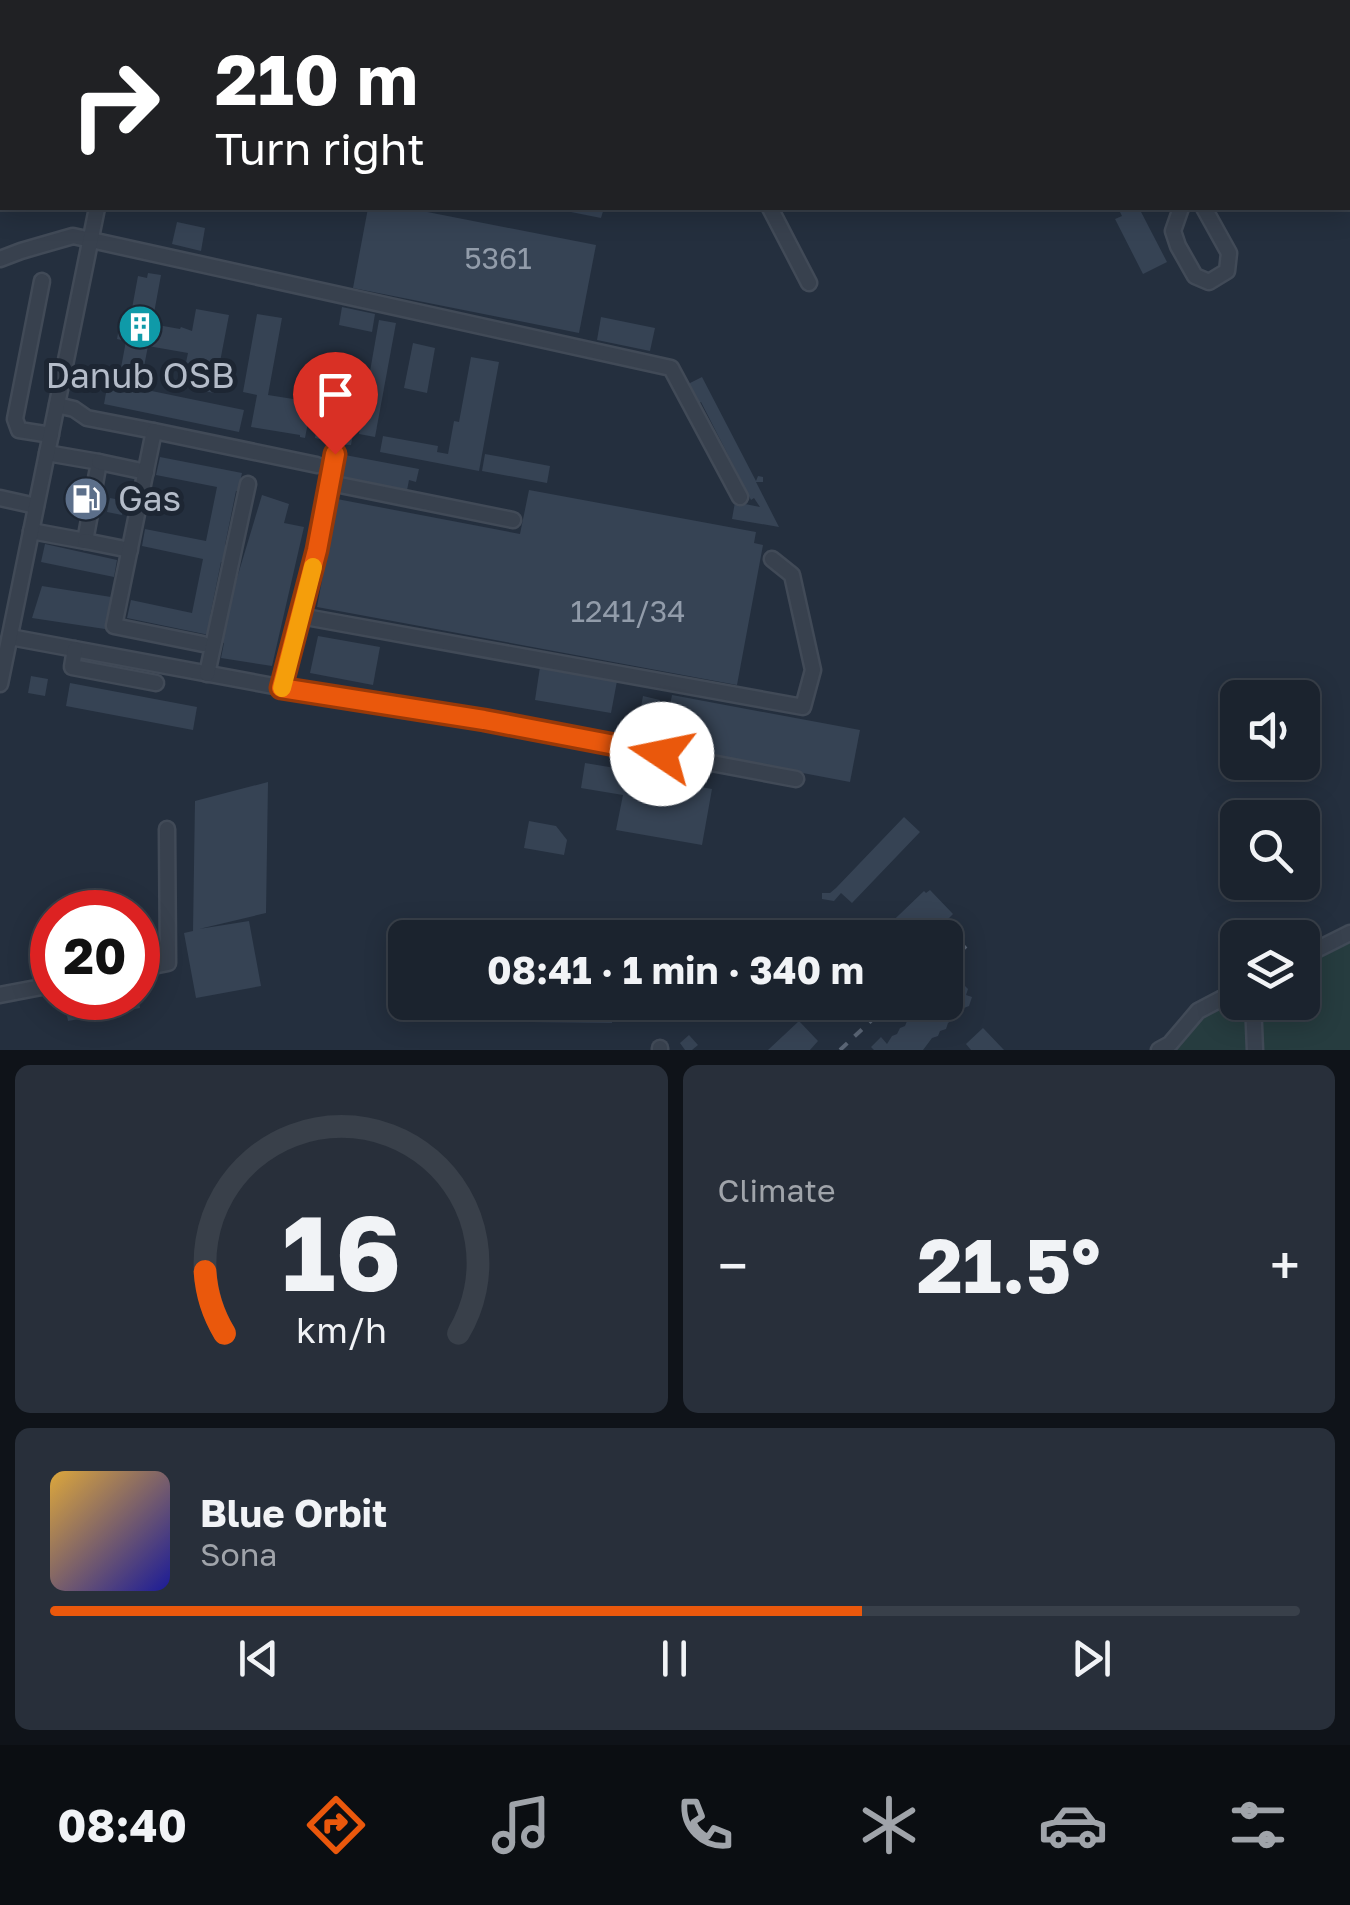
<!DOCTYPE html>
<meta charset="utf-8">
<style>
:root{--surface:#1b232e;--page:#282f3a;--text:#f1f3f6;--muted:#a0a4aa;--line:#39404a;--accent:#ea580c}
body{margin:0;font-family:"Golos Text",sans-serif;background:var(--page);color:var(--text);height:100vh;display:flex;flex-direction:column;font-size:38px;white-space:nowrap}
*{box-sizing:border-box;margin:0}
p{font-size:32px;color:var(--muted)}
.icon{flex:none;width:55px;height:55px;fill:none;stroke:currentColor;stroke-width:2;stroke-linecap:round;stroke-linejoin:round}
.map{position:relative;height:1050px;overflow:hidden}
.side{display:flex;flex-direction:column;gap:15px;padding:15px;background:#0f1319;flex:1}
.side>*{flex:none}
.guide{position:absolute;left:0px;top:0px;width:1350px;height:210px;box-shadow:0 5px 25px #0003,0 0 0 2px var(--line);background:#202124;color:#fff;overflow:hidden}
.tools{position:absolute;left:1220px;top:680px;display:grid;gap:20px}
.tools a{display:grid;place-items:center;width:100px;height:100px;border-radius:15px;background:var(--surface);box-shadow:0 5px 25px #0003,0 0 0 2px var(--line);font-size:50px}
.speed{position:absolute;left:30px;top:890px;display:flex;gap:20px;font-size:50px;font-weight:700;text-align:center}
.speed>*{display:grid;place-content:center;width:130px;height:130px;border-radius:50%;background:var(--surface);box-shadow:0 5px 25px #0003,0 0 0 2px var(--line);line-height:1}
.speed .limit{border:15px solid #d22;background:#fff;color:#111}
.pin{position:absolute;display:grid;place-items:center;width:85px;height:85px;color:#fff;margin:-102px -42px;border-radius:50% 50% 50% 0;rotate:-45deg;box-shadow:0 0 10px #0007}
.pin .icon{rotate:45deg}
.me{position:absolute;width:110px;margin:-55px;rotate:281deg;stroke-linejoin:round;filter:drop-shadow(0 0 8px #0008)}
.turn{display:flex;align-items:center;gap:35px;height:210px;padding:0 50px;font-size:45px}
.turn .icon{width:130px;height:130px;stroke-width:2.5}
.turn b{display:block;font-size:70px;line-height:85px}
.big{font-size:75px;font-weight:700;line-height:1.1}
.side .card{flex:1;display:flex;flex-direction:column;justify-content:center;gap:15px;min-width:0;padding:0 35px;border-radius:15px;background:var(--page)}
.side .dial{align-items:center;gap:0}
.dial svg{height:260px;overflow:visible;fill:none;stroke:var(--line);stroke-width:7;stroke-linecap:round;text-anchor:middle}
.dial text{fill:var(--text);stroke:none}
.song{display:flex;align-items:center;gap:30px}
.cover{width:120px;height:120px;border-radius:15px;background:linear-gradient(135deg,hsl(40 70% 55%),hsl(240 70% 35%))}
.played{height:10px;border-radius:5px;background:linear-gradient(90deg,var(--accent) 65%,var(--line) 65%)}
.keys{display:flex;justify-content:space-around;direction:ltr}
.heat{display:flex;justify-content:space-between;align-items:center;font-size:55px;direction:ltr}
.side .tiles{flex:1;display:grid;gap:15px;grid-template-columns:1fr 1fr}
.card:last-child{grid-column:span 2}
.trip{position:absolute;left:388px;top:920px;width:575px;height:100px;border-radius:15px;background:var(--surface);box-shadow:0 5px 25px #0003,0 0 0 2px var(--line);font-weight:700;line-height:100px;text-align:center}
.tab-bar{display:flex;height:160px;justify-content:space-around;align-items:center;background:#0b0e12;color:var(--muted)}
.tab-bar .icon{width:70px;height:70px}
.tab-bar .active{color:var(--accent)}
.tab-bar b{font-size:45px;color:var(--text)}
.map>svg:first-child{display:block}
.green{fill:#263c3f}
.building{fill:#364354}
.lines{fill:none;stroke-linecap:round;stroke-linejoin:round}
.minor-casing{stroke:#414a57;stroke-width:19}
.minor{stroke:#38414e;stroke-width:14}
.rail{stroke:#5a6575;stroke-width:4;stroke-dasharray:10 10;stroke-linecap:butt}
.route-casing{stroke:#983908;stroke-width:25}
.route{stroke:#ea580c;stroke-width:18}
.slow{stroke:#f59e0b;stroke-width:18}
.labels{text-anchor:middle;stroke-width:10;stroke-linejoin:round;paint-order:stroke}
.number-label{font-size:30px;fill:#929caa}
.poi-label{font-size:35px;fill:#b4bcc9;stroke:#1d2633}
</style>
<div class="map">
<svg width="1350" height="1050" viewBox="0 0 1350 1050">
<rect width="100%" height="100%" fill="#242f3e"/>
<!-- green -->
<g class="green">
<path d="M1268 0H1350V76L1348 75V2H1268Z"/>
<path d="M1350 936V1050H1172L1223 998 1237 991 1238 1002H1302L1303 959Z"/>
</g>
<!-- building -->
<g class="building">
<path d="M368 208H407L596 245 579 333 353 288Z"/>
<path d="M556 208H604L601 218 556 209Z"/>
<path d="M1118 208H1139L1167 262 1143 274 1115 219 1122 216Z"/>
<path d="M177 222 205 228 201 251 172 244Z"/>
<path d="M148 273 161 275 152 324 180 329 181 327 192 331 196 309 229 315 214 393 181 386 188 353 148 346 142 377 136 376V379L120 373 126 341 117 339 119 328 128 330 138 276 147 278Z"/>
<path d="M342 307 375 314 372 332 339 325Z"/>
<path d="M257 314 282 318 268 395 312 402 305 438 300 437V435L251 427 257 395 243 392Z"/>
<path d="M601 317 655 328 650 351 597 340Z"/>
<path d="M379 320 396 323 375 437 359 434Z"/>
<path d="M413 343 435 348 427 393 404 388Z"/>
<path d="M471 357 499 362 479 471 380 452 383 436 438 446 437 452 448 454 454 421 459 422Z"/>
<path d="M702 377 756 481 758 476 763 477V482H756L779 527 732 519 735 502 760 507 754 498 751 500 701 402 697 404 688 384Z"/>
<path d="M108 382 244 410 239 432 104 404Z"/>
<path d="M321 406 343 410 342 421 355 423 351 445 333 444 334 442 315 438Z"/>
<path d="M485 454 550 466 547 483 482 471Z"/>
<path d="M345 455 419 469 416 482 409 480 407 490 341 477Z"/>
<path d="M160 457 242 473 238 491H236L225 545H227L224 563 221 562 210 616 213 617 209 635 127 618 131 600 192 613 203 559 142 546 145 529 206 541 217 487 156 475Z"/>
<path d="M529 490 756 532 754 543 763 545 737 685 317 607 337 499 520 534Z"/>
<path d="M153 491 171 494 168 512 149 509Z"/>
<path d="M78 492 106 498 103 511 75 505Z"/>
<path d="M262 495 289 504 284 523 304 527 272 666 221 658 224 643 218 641Z"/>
<path d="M110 498 125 501 122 515 107 512Z"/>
<path d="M45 544 117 560 114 577 41 562Z"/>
<path d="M42 586 111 597 105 629 32 618Z"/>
<path d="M318 636 380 647 373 685 310 673Z"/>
<path d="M540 667 617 681 611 713 535 700Z"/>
<path d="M31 676 48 679 45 696 28 693Z"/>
<path d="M70 683 197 707 193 730 66 706Z"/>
<path d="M672 695 860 730 850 782 662 746Z"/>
<path d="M643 696 660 700 656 722 639 718Z"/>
<path d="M585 763 627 770 626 774 712 789 702 845 616 830 623 795 581 788Z"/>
<path d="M268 782 266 913 199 929 249 921 261 986 196 998 184 933 193 931 195 801Z"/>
<path d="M904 817 920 832 852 903 841 893 834 901 822 899V893H830L836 888Z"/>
<path d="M529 821 556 826 567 840 564 855 524 848Z"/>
<path d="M930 890 953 914 947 920 959 933 945 946V938H875L924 891 926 893Z"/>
<path d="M835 920 847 931 842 936 830 925Z"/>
<path d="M825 922 833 931 840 938H810Z"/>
<path d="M953 981 957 986 964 985 968 989 966 995 972 997 969 1006 964 1008 961 1014 948 1023 946 1029 940 1031 938 1036 932 1038 923 1050H874L871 1047 881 1037 887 1044 892 1036 897 1034 900 1028 905 1026 907 1021 921 1011 923 1006 929 1002H945V987L947 983Z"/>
<path d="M80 998H138L140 1008 68 1021 64 1000Z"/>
<path d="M455 1002H613L612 1023 454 1021Z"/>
<path d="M815 1002H861L865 1006 848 1022 840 1014 833 1021Z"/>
<path d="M799 1021 818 1041 810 1050H768Z"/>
<path d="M983 1028 1004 1050H971L966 1044Z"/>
<path d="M689 1035 698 1045 692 1050H685L680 1043Z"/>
</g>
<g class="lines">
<defs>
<g id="minor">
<path d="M385 0 398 2"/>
<path d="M664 0 666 2"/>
<path d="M139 2V0"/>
<path d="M222 2V0"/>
<path d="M1184 2V0"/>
<path d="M770 208 809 283"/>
<path d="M1181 208 1173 231 1178 246 1195 276 1209 282 1227 271 1229 253 1204 208"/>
<path d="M0 259 21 251 73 236 671 368 740 497"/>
<path d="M42 281 15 419 19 430 51 435"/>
<path d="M57 405 74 409 87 418 154 431"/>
<path d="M47 453 99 462 93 495"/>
<path d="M99 462 146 472"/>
<path d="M330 483 513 520"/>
<path d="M0 498 36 506"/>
<path d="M31 531 85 541 91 509"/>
<path d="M85 541 130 550"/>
<path d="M300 616 803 707 813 670 792 575 772 559"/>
<path d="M10 637 306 692 484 720 796 779"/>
<path d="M203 644 114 626 154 431 317 465"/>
<path d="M75 649 72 667 156 683"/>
<path d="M207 674 248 484"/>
<path d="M0 684 97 208"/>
<path d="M281 688 317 550 335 454"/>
<path d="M1302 957 1350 933"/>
<path d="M138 969 168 963 167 829"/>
<path d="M0 995 52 985"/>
<path d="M1253 1002 1255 1050"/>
<path d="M660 1050V1048"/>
<path d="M1159 1050 1170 1044 1198 1011 1238 990"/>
</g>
</defs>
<!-- minor casing -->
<use href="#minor" class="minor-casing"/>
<!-- minor -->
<use href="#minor" class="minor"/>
<!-- rail -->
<g class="rail">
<path d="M945 966 966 946"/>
<path d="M840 1050 891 1002"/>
</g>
</g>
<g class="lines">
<defs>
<path id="route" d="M335 454 317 550 281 688 484 720 662 754"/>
</defs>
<!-- route casing -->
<use href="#route" class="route-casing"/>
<!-- route -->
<use href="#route" class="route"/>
<!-- slow -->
<path class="slow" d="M282 688 313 567"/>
</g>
<!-- icons -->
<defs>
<symbol id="building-disc" viewBox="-11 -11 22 22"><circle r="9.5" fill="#0f9aa8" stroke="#1d2633"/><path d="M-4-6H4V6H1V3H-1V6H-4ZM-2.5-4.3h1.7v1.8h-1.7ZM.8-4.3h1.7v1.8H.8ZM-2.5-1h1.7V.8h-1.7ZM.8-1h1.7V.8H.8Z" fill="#fff"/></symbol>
<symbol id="fuel-disc" viewBox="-11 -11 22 22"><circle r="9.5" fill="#5c6f8a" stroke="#1d2633"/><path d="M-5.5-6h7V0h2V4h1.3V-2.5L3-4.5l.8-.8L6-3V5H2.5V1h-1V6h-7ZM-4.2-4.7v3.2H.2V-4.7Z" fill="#fff"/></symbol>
</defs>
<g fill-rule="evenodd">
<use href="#building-disc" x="115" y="302" width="50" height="50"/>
<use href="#fuel-disc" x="61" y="474" width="50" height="50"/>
</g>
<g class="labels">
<!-- number labels -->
<g class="number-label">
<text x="498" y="269">5361</text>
<text x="628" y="622">1241/34</text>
</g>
<!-- poi labels -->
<g class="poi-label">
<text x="140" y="388">Danub OSB</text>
<text x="118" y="511" text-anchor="start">Gas</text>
</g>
</g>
</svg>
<div class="tools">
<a><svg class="icon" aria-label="sound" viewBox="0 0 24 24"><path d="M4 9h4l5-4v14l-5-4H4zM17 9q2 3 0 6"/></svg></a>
<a><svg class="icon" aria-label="search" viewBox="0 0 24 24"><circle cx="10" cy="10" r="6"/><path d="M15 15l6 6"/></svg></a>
<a><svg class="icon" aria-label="layers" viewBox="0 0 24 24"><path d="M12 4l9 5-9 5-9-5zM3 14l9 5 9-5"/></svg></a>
</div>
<div class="speed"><div class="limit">20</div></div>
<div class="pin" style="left:335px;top:454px;background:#d93025"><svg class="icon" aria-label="arrive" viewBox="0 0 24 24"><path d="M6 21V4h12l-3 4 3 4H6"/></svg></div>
<svg class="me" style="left:662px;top:754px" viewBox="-20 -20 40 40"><circle r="19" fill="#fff"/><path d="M0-13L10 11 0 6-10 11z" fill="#ea580c"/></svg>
<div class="trip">08:41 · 1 min · 340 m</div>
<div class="guide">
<div class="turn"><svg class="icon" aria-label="right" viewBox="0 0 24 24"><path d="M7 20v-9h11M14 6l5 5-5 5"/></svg><div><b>210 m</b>Turn right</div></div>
</div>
</div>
<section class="side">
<div class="tiles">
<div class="card dial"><svg viewBox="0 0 100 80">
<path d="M14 69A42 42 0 1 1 86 69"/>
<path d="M14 69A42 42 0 0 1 8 50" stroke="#ea580c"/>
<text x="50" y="56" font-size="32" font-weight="700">16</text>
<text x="50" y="72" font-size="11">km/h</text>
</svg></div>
<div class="card"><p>Climate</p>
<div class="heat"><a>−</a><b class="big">21.5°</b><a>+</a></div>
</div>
<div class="card">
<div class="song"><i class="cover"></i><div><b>Blue Orbit</b><p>Sona</p></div></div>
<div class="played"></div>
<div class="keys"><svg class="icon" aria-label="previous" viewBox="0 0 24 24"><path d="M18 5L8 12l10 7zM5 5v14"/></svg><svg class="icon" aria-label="pause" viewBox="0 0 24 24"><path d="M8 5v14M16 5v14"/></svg><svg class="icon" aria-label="next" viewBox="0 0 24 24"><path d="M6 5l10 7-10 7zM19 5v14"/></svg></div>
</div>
</div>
</section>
<nav class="tab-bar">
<b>08:40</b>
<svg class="icon active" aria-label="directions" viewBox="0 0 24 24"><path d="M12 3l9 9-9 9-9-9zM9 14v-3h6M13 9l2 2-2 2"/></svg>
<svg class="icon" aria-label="music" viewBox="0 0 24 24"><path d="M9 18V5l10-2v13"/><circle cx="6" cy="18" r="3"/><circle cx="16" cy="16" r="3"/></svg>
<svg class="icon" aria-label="phone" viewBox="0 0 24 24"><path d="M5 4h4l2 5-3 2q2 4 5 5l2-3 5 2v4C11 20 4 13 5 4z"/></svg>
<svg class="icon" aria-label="climate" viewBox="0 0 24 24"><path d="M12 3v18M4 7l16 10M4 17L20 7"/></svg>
<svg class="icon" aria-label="car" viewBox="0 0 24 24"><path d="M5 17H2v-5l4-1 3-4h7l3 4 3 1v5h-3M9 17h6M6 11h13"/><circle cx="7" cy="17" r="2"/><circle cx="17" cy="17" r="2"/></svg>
<svg class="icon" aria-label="filters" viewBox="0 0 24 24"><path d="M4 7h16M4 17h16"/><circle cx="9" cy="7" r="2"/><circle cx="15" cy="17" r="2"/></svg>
</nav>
